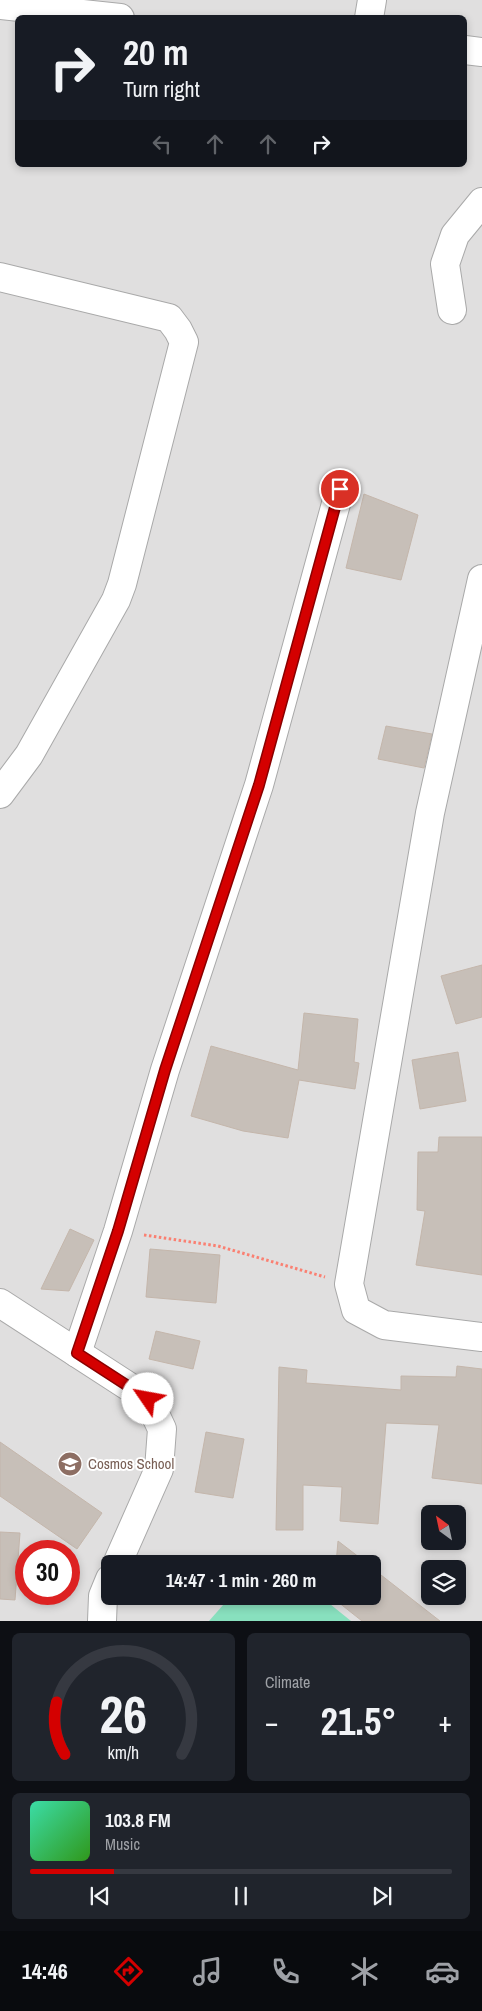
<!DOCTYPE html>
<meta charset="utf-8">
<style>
:root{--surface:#171b24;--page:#20242c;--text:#f1f3f6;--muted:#9ea1a6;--line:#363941;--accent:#d40000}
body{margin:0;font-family:"Archivo Narrow",sans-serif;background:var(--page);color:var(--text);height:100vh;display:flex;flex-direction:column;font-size:19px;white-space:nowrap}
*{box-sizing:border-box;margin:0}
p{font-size:16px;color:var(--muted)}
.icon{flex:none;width:28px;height:28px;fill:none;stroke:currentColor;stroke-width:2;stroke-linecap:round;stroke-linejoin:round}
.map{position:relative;height:1621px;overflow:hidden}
.drawer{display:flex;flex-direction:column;gap:12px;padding:12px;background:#0d0f14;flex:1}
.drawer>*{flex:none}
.guide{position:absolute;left:15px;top:15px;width:452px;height:152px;border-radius:8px;box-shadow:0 2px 8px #0003;background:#171b24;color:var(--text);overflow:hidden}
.needle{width:32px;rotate:327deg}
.controls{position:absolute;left:421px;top:1505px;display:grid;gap:10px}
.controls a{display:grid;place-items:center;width:45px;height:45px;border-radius:8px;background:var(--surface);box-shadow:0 2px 8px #0003;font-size:25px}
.speed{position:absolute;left:15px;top:1540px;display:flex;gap:10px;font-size:25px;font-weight:700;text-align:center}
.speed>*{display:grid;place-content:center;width:65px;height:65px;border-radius:50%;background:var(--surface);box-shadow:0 2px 8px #0003;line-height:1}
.speed .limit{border:8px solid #d22;background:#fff;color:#111}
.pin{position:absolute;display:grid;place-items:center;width:42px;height:42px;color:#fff;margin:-21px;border:2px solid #fff;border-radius:50%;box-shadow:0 1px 5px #0007}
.me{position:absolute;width:55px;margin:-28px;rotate:303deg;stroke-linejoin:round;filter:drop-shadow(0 0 4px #0008)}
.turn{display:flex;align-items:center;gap:18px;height:105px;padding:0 25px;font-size:22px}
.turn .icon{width:65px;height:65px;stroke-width:2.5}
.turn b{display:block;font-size:35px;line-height:42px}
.lanes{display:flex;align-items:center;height:48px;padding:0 25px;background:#0003;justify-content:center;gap:25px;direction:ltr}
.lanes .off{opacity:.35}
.big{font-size:38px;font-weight:700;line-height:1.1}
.drawer .tile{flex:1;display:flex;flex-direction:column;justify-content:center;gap:8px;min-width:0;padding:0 18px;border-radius:8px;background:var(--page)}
.drawer .dial{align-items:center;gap:0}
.dial svg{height:130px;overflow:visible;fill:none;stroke:var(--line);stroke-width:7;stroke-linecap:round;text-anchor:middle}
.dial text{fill:var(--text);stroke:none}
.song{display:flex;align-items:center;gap:15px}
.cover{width:60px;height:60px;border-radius:8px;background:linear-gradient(135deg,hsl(160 70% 55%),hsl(110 70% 35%))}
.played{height:5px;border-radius:2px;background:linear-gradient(90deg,var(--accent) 20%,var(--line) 20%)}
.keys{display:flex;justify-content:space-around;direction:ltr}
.heat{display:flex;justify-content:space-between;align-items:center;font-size:28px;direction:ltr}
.drawer .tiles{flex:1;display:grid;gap:12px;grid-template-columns:1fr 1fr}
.tile:last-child{grid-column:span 2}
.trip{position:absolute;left:101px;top:1555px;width:280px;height:50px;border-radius:8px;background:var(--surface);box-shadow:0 2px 8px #0003;font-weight:700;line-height:50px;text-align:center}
.menu{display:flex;height:80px;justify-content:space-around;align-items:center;background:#090b0e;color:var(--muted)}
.menu .icon{width:35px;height:35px}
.menu .active{color:var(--accent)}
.menu b{font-size:22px;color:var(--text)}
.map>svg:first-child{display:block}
.residential{fill:#e0dfdf;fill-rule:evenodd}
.pitch{fill:#88e0be}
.building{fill:#c7bfb8;stroke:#c4b6ab}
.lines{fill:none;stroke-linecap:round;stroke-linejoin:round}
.minor-casing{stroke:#a9a9a9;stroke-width:30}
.path{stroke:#fa8072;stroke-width:3;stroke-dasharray:2.5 2.5;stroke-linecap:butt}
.minor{stroke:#fff;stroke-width:28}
.route-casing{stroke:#8a0000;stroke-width:12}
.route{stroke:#d40000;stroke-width:9}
.labels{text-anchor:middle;stroke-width:4;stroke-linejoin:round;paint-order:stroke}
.education-label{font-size:15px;fill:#785e54;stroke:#fff;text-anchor:start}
</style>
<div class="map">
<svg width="482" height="1621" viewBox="0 0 482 1621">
<rect width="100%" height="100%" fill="#f2efe9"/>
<!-- residential -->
<path class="residential" d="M0 0H482V1621H0ZM18 18H465V165H18ZM430 1514H458V1541H430ZM26 1551H69V1594H26ZM110 1564H372V1596H110ZM430 1569H458V1596H430Z"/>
<!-- pitch -->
<path class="pitch" d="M231 1596H320L351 1621H209Z"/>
<!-- building -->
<g class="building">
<path d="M364 494 418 515 401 580 346 568Z"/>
<path d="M386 726 432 734 424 768 378 759Z"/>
<path d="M482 965V1017L456 1024 441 976Z"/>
<path d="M304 1013 358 1019 354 1062 359 1063 355 1089 299 1080 288 1138 243 1131 191 1116 211 1046 298 1070Z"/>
<path d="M458 1052 466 1101 420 1109 412 1060Z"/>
<path d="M439 1137H482V1275L416 1265 425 1211 417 1210 418 1152H438Z"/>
<path d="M70 1229 94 1240 69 1291 41 1289Z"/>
<path d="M150 1249 220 1255 216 1303 146 1297Z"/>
<path d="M156 1331 200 1341 193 1369 149 1359Z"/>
<path d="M457 1366 482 1369V1484L432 1478 439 1425 386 1423 378 1524 340 1521 342 1487 303 1485V1530H276L279 1367 307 1370 306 1383 401 1390V1376L456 1377Z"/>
<path d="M206 1432 244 1439 233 1498 195 1492Z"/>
<path d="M0 1442 102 1513 77 1549 0 1496Z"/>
<path d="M0 1532 20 1533 15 1600 0 1599Z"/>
<path d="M338 1541 368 1564H336Z"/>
<path d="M372 1568 440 1621H362L333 1598V1596H372Z"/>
</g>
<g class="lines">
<defs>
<g id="minor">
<path d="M0 5 120 18"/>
<path d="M369 18 372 0"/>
<path d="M465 50 482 52"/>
<path d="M0 277 169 318 178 330 184 342 122 584 116 600 29 755 0 794"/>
<path d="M452 310 445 264 455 235 482 202"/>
<path d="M482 579 430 813 349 1284 356 1310 384 1325 482 1337"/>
<path d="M0 1303 148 1399 162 1429 159 1469 117 1564"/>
<path d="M77 1353 118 1231 165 1070 259 785 340 489"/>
<path d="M102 1621 103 1596 110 1579"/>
</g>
</defs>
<!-- minor casing -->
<use href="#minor" class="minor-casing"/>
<!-- path -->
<path class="path" d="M144 1235 218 1246 325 1277"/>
<!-- minor -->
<use href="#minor" class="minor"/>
</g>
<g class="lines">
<defs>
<path id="route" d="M148 1399 77 1353 118 1231 165 1070 259 785 340 489"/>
</defs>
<!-- route casing -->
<use href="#route" class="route-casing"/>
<!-- route -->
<use href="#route" class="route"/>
</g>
<!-- icons -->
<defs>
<symbol id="school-disc" viewBox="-11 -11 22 22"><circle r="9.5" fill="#8d6e63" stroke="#fff"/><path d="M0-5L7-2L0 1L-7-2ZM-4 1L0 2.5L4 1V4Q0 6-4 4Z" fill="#fff"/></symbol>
</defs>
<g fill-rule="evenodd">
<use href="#school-disc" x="56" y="1450" width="28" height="28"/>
</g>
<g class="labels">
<!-- education labels -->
<g class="education-label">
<text x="88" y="1469">Cosmos School</text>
</g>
</g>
</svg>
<div class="controls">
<a><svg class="needle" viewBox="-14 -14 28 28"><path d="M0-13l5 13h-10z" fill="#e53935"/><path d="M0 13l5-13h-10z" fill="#9ea1a6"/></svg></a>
<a><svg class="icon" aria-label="layers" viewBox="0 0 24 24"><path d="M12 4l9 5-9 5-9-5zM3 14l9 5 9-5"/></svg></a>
</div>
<div class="speed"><div class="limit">30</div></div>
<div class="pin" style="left:340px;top:489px;background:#d93025"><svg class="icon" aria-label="arrive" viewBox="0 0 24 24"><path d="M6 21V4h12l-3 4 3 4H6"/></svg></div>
<svg class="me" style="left:148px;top:1399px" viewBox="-20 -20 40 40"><circle r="19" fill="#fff"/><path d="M0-13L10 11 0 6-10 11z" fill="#d40000"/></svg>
<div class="trip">14:47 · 1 min · 260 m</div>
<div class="guide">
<div class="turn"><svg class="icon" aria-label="right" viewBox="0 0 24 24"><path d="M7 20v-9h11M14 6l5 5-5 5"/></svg><div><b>20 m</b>Turn right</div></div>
<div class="lanes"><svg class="icon off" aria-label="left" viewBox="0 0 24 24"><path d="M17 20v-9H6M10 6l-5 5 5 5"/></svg><svg class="icon off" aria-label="ahead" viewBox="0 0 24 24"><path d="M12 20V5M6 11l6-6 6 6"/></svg><svg class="icon off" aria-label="ahead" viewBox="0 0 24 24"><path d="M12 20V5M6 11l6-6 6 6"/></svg><svg class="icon" aria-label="right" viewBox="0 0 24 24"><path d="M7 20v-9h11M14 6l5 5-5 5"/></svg></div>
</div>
</div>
<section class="drawer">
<div class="tiles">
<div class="tile dial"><svg viewBox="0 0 100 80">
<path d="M14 69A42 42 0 1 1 86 69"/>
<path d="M14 69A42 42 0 0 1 9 37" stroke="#d40000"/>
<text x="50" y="56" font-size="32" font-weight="700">26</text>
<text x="50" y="72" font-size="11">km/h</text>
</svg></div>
<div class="tile"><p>Climate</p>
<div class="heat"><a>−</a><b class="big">21.5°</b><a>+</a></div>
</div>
<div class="tile">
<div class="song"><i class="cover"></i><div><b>103.8 FM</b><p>Music</p></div></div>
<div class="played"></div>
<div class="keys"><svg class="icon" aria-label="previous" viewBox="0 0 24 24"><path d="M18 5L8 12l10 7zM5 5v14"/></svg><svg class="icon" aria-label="pause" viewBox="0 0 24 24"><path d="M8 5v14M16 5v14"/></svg><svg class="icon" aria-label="next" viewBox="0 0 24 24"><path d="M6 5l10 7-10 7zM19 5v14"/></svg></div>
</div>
</div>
</section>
<nav class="menu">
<b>14:46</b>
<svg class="icon active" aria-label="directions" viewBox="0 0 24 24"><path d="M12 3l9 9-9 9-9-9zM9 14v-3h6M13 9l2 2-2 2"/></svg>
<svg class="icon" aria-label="music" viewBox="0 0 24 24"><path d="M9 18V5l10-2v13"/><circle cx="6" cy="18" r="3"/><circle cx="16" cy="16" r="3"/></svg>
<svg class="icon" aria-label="phone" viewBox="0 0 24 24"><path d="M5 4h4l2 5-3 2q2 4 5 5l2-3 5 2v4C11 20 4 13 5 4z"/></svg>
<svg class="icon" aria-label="climate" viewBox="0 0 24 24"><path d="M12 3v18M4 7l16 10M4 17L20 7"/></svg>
<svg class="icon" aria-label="car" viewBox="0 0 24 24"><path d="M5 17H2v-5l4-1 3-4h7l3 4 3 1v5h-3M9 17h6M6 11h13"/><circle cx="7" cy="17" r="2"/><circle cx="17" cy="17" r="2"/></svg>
</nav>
